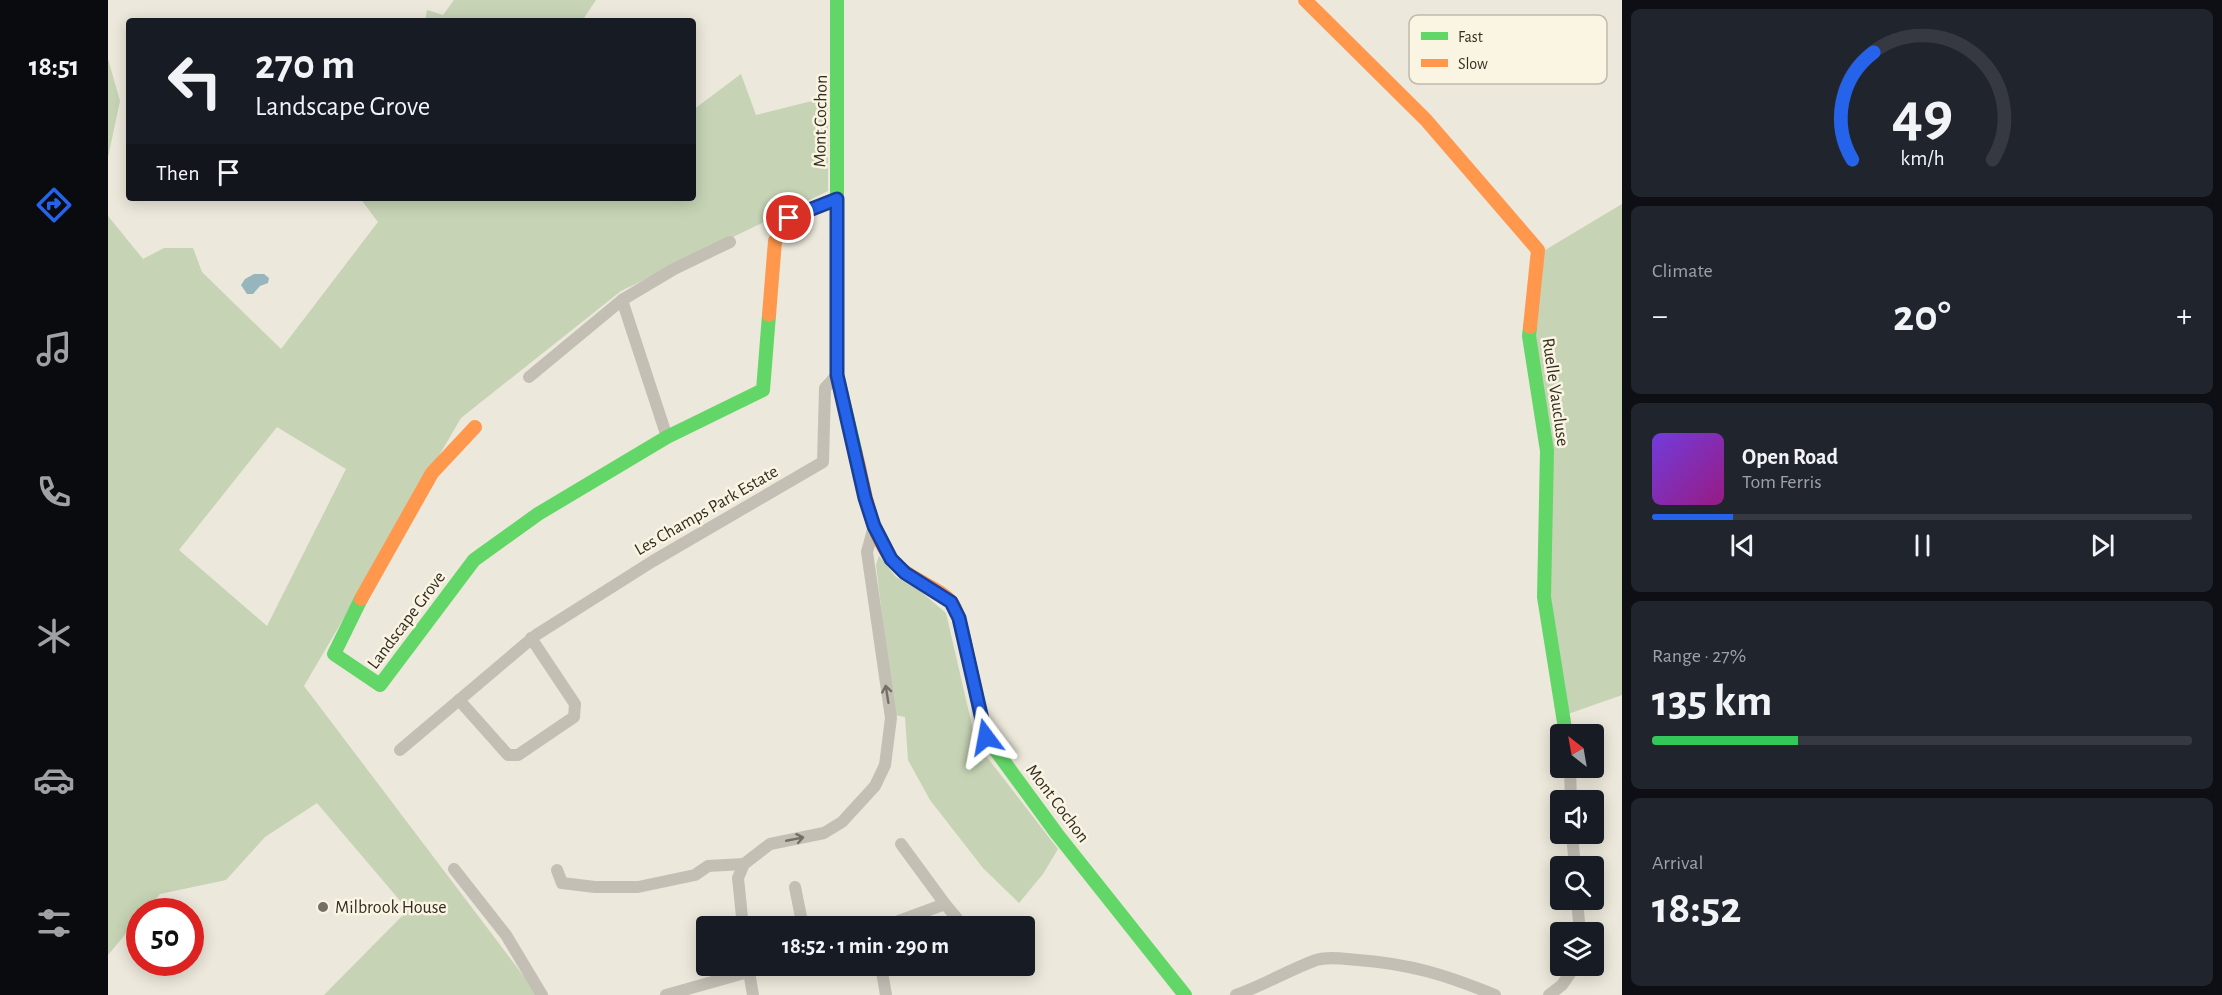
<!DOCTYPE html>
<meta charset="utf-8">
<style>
:root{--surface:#171b24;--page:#20242c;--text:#f1f3f6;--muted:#9ea1a6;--line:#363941;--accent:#2563eb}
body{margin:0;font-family:"Alegreya Sans",sans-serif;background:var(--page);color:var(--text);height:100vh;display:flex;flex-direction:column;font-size:22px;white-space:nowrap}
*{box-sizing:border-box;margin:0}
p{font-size:20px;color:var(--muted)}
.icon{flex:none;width:33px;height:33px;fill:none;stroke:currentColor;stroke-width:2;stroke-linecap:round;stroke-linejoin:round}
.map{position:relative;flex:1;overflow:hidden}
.side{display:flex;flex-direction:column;gap:9px;padding:9px;background:#0d0f14;width:600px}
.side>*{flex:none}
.guide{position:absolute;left:18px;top:18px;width:570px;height:183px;border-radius:6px;box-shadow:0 3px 15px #0003;background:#171b24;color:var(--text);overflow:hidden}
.needle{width:39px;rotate:329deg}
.controls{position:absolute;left:1442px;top:724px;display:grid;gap:12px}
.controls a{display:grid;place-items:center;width:54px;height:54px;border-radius:6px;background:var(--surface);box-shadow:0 3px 15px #0003;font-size:30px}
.speed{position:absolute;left:18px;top:898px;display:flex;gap:12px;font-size:30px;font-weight:700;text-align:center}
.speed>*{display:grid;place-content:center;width:78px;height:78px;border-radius:50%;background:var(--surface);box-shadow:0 3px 15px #0003;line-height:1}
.speed .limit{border:9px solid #d22;background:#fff;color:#111}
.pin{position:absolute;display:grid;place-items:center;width:51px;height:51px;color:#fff;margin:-26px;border:3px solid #fff;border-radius:50%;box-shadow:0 2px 6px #0007}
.me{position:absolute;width:66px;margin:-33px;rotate:347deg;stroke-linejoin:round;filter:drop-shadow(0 0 4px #0008)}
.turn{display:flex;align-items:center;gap:21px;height:126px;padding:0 30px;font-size:27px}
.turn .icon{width:78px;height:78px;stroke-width:2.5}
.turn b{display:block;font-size:42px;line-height:51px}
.then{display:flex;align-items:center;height:57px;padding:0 30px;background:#0003;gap:12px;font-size:22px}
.big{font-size:45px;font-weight:700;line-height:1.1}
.side .card{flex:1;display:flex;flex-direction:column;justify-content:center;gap:9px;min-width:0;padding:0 21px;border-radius:9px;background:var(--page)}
.side .dial{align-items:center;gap:0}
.dial svg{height:156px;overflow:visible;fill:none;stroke:var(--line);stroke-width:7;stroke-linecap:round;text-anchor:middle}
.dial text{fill:var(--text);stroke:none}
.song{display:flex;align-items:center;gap:18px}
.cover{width:72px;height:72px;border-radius:9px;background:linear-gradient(135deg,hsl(260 70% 55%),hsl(310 70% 35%))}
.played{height:6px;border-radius:3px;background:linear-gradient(90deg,var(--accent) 15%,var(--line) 15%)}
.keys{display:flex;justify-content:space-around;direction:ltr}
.heat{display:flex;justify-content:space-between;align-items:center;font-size:33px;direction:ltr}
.charge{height:9px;border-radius:4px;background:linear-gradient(90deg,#34c759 27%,var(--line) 0)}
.trip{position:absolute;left:588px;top:916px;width:339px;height:60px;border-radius:6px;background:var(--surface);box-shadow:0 3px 15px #0003;font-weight:700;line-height:60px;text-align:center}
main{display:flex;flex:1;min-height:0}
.tabs{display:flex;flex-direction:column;width:108px;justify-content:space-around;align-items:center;background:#090b0e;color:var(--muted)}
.tabs .icon{width:42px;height:42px}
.tabs .on{color:var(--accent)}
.tabs b{font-size:27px;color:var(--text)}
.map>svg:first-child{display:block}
.green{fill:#c6d3b4;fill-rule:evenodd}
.water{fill:#97b5bd}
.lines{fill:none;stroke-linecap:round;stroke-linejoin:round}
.street{stroke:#c4bfb5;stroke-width:12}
.fast{stroke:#63d668;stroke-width:14}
.slow{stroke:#ff974d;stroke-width:14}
.oneway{stroke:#756f65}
.route-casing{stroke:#184099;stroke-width:15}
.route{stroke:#2563eb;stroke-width:10}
.poi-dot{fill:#746e64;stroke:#faf5e2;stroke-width:2}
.labels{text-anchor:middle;stroke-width:5;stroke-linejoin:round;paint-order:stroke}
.street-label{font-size:18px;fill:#342d24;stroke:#faf5e2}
.poi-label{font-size:18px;fill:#342d24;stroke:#faf5e2;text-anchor:start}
.key{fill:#faf5e2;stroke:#bfb9a9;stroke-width:1.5}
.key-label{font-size:16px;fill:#342d24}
</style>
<main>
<nav class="tabs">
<b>18:51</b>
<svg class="icon on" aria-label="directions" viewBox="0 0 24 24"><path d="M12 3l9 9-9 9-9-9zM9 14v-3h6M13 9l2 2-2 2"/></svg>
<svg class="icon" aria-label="music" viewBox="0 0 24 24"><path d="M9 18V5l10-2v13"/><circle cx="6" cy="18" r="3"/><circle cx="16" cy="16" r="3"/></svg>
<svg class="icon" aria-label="phone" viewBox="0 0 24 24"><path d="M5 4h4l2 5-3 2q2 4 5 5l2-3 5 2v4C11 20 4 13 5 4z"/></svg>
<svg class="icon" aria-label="climate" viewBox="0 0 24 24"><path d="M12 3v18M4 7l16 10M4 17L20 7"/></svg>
<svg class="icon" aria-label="car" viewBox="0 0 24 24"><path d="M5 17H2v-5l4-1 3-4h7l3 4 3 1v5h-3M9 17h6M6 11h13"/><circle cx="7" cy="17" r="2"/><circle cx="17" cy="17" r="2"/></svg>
<svg class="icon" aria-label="filters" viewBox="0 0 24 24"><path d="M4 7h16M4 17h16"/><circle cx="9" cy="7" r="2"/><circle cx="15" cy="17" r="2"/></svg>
</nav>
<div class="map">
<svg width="1514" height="995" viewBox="0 0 1514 995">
<rect width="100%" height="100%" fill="#ece8db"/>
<!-- green -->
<g class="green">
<path d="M346 0H488L474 21H317L319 10 335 15Z"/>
<path d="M0 59 12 101 0 157Z"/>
<path d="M633 74 648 115 720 97V191L513 291 353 418 196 686 430 995H216L300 910 209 803 157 837 118 880 52 894 36 912H32L31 918 0 955V216L35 259 56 248H85L94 272 173 349 270 222 252 198H585V110ZM169 427 238 469 159 626 71 550Z"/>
<path d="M1514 204V695L1460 714 1440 596 1427 336 1434 252Z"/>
<path d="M771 556 788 577 812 591 838 613 868 743 950 849 935 874 911 903 875 868 822 800 800 760 797 717 786 715 768 565Z"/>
</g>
<!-- water -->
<path class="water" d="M146 274H156L161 278 160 283 152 286 145 294H139L133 285 137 279Z"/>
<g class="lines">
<!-- street -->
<g class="street">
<path d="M514 300 559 437"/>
<path d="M421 377 514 300 566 269 622 242"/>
<path d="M351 700 400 755H410L466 717 467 704 423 638"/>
<path d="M292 750 428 635 545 561 715 462 717 388 729 375"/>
<path d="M1462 768 1463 801"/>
<path d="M1464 834 1467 867"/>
<path d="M346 869 398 935 434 995"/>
<path d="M449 870 454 883 487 887H530L587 875 600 866 636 864"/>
<path d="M687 887 695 927"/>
<path d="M1469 900 1472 933"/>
<path d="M837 904 856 927"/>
<path d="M635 927 630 878 636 864 662 844 716 833 734 822 767 786 777 765 783 718 759 552 766 526"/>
<path d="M775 927 837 904 793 844"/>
<path d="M640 966 645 995"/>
<path d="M701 966V969"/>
<path d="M773 966 778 995"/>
<path d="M558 995 640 972"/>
<path d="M1128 995C1156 985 1181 970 1208 960 1221 956 1237 959 1250 960 1303 964 1338 975 1387 995"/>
<path d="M1441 995 1454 985 1467 966"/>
</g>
<!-- fast -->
<g class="fast">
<path d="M729 0V375L748 454"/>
<path d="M1422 327 1421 336 1439 451 1436 597 1458 735"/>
<path d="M253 599 226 654 272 685 366 560 430 514 559 437 655 390 661 315"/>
<path d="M856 639 878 737 949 834 1077 995"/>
</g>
<!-- slow -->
<g class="slow">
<path d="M1197 0 1318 120 1430 250 1422 327"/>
<path d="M661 315 667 241 681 218 729 199"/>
<path d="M748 454C757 489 761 531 784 560 799 579 832 587 844 603 851 613 853 627 856 639"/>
<path d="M253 599 324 473 367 427"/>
</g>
</g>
<!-- one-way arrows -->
<defs><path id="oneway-shaft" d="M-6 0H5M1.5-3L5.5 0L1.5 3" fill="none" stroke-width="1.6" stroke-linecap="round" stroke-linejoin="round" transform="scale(1.5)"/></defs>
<g class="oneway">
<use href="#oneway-shaft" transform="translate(779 694) rotate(-99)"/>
<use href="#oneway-shaft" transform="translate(687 839) rotate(-11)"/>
</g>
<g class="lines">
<defs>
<path id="route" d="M681 218 729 199V375L757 498 766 526 783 559 797 573 843 602 851 618 878 737"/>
</defs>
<!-- route casing -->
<use href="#route" class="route-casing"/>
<!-- route -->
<use href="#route" class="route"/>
</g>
<!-- markers -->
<circle class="poi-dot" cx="215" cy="907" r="6"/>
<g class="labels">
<!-- street labels -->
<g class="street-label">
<text transform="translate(712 121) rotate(-89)" y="6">Mont Cochon</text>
<text transform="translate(1448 392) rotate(82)" y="6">Ruelle Vaucluse</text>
<text transform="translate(598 510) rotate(-30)" y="6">Les Champs Park Estate</text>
<text transform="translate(298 620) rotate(-53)" y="6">Landscape Grove</text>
<text transform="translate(950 803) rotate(53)" y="6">Mont Cochon</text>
</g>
<!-- poi labels -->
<g class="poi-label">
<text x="227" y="913">Milbrook House</text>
</g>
</g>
<!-- legend -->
<rect x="1301" y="15" width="198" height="69" rx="9" class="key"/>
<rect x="1313" y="32" width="27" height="8" fill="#63d668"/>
<rect x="1313" y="59" width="27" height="8" fill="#ff974d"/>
<g class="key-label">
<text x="1350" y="42">Fast</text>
<text x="1350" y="69">Slow</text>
</g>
</svg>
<div class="controls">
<a><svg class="needle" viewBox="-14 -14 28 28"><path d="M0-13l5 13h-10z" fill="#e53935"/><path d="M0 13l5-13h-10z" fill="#9ea1a6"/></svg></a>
<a><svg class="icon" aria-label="sound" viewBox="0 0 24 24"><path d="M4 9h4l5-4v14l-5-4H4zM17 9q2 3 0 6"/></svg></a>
<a><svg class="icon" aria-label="search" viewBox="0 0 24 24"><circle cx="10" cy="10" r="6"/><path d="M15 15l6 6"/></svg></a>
<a><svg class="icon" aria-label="layers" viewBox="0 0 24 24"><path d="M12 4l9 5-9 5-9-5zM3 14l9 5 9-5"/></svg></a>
</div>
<div class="speed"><div class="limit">50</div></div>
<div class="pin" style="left:681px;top:218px;background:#d93025"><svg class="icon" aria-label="arrive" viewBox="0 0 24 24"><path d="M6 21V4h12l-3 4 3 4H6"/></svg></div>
<svg class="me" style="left:878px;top:737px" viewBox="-20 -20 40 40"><path d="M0-17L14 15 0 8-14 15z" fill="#2563eb" stroke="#fff" stroke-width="4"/></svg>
<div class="trip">18:52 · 1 min · 290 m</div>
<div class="guide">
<div class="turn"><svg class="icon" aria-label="left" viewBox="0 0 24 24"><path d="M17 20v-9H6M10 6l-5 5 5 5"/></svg><div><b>270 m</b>Landscape Grove</div></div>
<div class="then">Then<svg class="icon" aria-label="arrive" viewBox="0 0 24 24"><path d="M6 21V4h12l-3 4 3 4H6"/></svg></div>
</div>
</div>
<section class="side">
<div class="card dial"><svg viewBox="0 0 100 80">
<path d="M14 69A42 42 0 1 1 86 69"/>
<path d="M14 69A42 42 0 0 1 25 14" stroke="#2563eb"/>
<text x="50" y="56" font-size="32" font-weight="700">49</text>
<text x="50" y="72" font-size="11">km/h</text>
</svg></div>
<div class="card"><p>Climate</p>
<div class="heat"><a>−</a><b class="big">20°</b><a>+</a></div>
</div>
<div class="card">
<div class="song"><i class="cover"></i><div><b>Open Road</b><p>Tom Ferris</p></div></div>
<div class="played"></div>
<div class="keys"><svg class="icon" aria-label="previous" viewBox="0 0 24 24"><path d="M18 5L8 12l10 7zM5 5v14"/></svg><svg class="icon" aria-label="pause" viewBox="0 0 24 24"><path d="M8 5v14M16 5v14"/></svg><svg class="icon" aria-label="next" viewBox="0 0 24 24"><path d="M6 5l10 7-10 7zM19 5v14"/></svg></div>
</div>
<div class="card"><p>Range · 27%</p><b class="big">135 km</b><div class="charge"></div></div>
<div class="card"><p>Arrival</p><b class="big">18:52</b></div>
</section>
</main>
